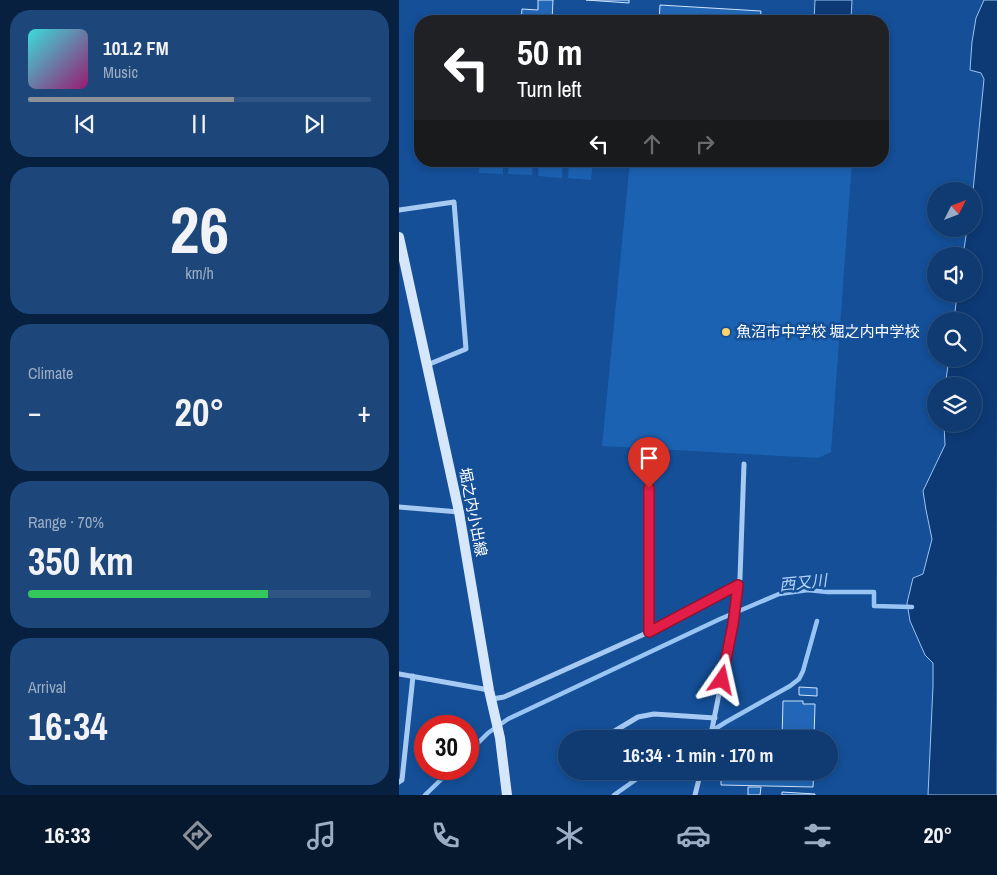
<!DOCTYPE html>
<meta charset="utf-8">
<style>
:root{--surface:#0f3b72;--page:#1d467a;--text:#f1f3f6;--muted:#9badc4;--line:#2f5584;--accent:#8c9099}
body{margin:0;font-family:"Archivo Narrow","Noto Sans JP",sans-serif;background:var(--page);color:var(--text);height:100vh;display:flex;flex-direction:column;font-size:19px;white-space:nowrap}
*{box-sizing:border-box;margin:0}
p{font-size:16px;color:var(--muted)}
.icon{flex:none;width:28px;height:28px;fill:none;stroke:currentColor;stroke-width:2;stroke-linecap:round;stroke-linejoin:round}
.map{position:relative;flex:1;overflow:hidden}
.side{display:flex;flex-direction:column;gap:10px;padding:10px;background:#08203f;width:399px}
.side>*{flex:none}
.hud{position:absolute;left:15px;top:15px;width:475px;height:152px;border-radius:20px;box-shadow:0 2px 8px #0003,0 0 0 1px var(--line);background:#202124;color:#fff;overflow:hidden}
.needle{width:32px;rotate:48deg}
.fabs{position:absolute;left:528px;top:182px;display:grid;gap:10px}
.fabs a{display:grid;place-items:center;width:55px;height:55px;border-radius:50%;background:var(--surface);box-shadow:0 2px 8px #0003,0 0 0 1px var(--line);font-size:25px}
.speed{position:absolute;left:15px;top:715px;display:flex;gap:10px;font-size:25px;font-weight:700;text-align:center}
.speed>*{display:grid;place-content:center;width:65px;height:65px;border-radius:50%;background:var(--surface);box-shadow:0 2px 8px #0003,0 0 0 1px var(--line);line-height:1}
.speed .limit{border:8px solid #d22;background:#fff;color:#111}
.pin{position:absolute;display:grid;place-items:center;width:42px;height:42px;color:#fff;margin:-51px -21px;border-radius:50% 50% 50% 0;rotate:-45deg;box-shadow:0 0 5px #0007}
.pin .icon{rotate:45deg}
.me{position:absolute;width:55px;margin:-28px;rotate:11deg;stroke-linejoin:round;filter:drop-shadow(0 0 4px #0008)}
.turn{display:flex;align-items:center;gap:18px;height:105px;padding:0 20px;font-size:22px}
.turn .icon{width:65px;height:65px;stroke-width:2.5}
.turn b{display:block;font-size:35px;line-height:42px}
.lanes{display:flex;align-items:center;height:48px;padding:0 20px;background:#0003;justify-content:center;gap:25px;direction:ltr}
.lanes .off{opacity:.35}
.big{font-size:38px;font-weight:800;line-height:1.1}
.side .tile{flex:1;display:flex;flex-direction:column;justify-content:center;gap:8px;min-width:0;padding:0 18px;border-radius:20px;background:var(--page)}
.side .dial{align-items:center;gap:0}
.dial b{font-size:65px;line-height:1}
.song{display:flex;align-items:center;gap:15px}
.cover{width:60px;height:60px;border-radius:8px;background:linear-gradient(135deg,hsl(180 70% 55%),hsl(320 70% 35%))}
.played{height:5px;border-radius:2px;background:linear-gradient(90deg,var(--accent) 60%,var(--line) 60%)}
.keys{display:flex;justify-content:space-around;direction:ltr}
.heat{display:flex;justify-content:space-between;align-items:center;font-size:28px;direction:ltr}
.charge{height:8px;border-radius:4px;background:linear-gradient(90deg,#34c759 70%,var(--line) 0)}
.trip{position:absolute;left:159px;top:730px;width:280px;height:50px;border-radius:25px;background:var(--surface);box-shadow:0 2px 8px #0003,0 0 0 1px var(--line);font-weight:800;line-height:50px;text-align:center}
.tabs{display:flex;height:80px;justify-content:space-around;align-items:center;background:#06182e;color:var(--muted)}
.tabs .icon{width:35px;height:35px}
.tabs .current{color:var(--accent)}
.tabs b{font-size:22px;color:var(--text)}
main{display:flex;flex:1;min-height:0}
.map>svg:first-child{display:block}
.green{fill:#1c62b2}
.water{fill:#0d3a75;stroke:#99c5f5}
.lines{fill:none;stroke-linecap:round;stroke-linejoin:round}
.stream{stroke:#99c5f5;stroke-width:4.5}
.building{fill:#2267b7;stroke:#cfe4fd}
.street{stroke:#a7caf2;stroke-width:5}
.secondary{stroke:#d6e7fc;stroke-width:10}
.route-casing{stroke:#92132f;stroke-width:12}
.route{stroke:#e11d48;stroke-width:9}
.poi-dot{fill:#ffd268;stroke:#144f98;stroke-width:2}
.labels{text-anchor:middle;stroke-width:5;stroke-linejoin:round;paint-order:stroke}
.poi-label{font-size:15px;fill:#fff;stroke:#144f98;text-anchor:start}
.street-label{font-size:15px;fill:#fff;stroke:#144f98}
.water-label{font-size:16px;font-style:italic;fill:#b3d4f9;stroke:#144f98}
</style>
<main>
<section class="side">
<div class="tile">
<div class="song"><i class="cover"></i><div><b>101.2 FM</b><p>Music</p></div></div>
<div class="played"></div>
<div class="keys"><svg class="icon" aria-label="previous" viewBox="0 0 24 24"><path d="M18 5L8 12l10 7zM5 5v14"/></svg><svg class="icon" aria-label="pause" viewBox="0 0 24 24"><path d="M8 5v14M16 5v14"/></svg><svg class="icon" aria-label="next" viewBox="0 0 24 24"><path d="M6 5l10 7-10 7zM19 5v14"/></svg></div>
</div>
<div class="tile dial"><b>26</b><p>km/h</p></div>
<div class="tile"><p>Climate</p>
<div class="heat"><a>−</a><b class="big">20°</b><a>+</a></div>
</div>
<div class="tile"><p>Range · 70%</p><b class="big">350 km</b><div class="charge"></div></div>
<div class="tile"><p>Arrival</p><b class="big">16:34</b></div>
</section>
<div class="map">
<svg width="599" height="795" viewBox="0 0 599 795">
<rect width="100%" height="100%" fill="#144f98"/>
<!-- green -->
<g class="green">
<path d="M81 161H104V174L80 173Z"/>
<path d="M110 161H134L133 175 109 174Z"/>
<path d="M140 161H164L163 178 139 176Z"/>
<path d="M170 161H194L192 180 169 178Z"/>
<path d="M231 161H453L432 452 419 458 203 446Z"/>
</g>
<!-- water -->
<g class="water">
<path d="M416 0H453L452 21H415Z"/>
<path d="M585 0H599L598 795H529L534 686V663L526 655 511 621 508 603 514 578 524 574 533 539 527 510 524 491 546 445 545 424H574V386H546L550 359H574V321H555L558 294H574V256H564L568 229H574V191L585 79 582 73 571 70 573 42 577 18Z"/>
</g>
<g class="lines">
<!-- stream -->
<g class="stream">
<path d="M300 739 327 722 391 686 400 679 404 671 418 621"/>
<path d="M69 753 89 733 109 719 321 619 380 594 409 590 428 592H475V606L513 607"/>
<path d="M26 795 53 769"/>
<path d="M215 795 249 771"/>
</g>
</g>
<!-- building -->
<g class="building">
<path d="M139 0H154L153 21H122L123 9 139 10Z"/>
<path d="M187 0H230V3Z"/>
<path d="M261 5 362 11 361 21H260Z"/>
<path d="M400 687 418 688V696L400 695Z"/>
<path d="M384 701H404V704H416L415 739H383Z"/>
<path d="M319 771H415L414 787 322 785V773H319Z"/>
<path d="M349 787H362L361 795H349Z"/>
<path d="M383 792 416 794V795H383Z"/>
</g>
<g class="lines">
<!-- street -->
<g class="street">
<path d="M0 210 55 202 67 349 28 365"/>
<path d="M0 507 60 512"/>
<path d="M250 632V488"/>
<path d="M0 674 90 690"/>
<path d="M93 699 105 697 250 632 339 585"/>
<path d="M204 738 239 717 255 714 316 718"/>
<path d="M311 739 334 624 341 578 345 464"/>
<path d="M0 782 3 780 14 676"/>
<path d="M296 795 302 771"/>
</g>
<!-- secondary -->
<path class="secondary" d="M0 237 60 512 90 690 101 738 108 795"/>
</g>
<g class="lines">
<defs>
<path id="route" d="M250 488V632L339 585 334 624 323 680"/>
</defs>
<!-- route casing -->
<use href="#route" class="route-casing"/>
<!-- route -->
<use href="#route" class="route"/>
</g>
<!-- markers -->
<circle class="poi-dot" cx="327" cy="332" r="5"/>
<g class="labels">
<!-- poi labels -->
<g class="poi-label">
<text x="337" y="337">魚沼市中学校 堀之内中学校</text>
</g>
<!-- street labels -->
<g class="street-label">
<text transform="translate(74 512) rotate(79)" y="5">堀之内小出線</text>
</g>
<!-- water labels -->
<g class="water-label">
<text transform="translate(404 582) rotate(-6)" y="6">西又川</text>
</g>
</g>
</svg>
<div class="fabs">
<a><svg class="needle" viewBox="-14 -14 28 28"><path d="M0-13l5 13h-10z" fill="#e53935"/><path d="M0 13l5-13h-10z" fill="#9badc4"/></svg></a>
<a><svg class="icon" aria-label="sound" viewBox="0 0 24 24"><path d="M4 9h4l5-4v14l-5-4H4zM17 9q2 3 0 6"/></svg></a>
<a><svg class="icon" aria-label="search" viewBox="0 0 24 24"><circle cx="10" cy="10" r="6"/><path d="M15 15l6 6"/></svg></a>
<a><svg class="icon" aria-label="layers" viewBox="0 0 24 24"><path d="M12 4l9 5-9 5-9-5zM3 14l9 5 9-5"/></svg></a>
</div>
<div class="speed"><div class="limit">30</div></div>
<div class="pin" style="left:250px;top:488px;background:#d93025"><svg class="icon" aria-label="arrive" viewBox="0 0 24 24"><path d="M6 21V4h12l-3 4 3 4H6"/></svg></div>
<svg class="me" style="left:323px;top:680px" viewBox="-20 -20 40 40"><path d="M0-17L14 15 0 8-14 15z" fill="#e11d48" stroke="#fff" stroke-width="4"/></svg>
<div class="trip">16:34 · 1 min · 170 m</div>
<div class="hud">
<div class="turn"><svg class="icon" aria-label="left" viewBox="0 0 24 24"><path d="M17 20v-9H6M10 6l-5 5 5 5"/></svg><div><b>50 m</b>Turn left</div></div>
<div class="lanes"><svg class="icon" aria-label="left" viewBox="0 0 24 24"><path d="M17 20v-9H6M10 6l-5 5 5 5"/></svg><svg class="icon off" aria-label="ahead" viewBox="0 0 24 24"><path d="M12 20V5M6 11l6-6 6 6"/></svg><svg class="icon off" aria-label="right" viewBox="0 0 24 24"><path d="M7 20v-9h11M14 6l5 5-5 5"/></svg></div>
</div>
</div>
</main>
<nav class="tabs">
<b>16:33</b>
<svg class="icon current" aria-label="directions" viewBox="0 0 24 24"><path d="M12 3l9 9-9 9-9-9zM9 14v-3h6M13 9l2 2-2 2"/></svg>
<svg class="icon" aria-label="music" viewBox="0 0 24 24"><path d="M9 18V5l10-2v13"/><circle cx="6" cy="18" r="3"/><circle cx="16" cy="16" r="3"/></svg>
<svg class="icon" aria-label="phone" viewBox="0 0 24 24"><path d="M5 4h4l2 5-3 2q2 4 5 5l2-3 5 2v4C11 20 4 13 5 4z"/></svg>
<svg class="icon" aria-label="climate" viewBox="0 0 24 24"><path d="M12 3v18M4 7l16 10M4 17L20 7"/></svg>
<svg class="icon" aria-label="car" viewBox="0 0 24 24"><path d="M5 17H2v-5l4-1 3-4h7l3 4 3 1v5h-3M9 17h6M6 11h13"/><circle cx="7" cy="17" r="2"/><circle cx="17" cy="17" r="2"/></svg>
<svg class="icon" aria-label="filters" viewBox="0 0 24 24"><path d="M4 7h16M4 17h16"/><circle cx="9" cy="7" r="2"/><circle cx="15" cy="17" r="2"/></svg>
<b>20°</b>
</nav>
